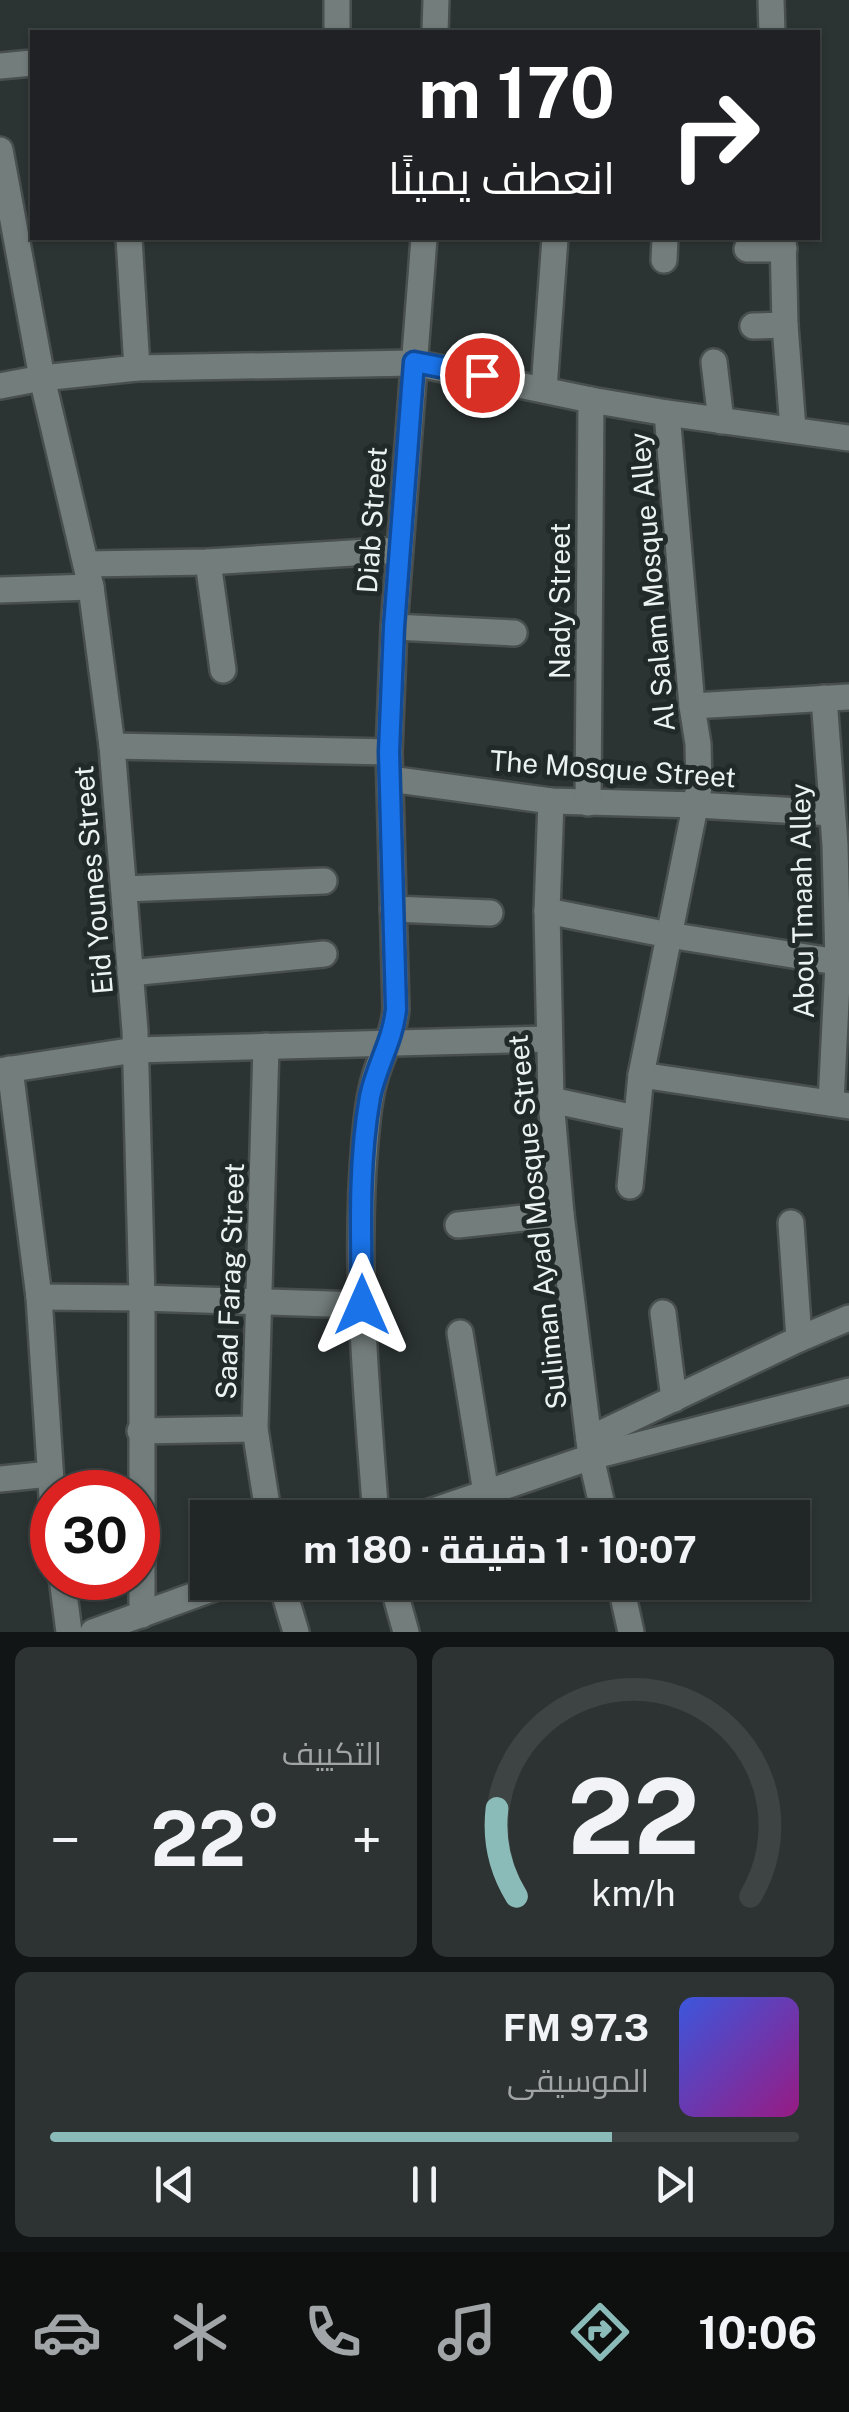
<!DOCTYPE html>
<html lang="ar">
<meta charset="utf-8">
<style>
:root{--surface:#212726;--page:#2d3332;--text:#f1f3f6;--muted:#a2a5a7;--line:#3e4443;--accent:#8bbbb9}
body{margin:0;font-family:"Public Sans",Cairo,sans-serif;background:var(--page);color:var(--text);direction:rtl;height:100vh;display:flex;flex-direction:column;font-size:38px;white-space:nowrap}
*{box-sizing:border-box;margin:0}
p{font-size:32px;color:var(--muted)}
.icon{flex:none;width:55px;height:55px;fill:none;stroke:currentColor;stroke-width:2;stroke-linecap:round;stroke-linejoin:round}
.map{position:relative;height:1632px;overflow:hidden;direction:ltr}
.side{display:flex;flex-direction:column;gap:15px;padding:15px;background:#121515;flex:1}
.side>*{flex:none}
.hud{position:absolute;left:30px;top:30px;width:790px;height:210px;border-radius:0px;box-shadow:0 2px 8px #0004,0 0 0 2px var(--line);direction:rtl;background:#202124;color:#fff;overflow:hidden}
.speed{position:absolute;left:30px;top:1470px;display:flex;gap:20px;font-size:50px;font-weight:700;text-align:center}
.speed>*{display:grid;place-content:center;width:130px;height:130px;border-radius:50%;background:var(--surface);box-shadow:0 2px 8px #0004,0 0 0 2px var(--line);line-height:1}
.speed .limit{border:15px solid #d22;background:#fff;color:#111}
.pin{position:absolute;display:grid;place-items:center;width:85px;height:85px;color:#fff;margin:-42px;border:5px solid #fff;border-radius:50%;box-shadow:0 2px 10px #0007}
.me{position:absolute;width:110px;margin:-55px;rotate:0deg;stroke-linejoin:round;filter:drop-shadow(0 0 8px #0008)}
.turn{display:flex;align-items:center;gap:35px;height:210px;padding:0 40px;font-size:45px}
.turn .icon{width:130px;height:130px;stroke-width:2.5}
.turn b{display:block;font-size:70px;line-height:85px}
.big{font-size:75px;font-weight:700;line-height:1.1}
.side .tile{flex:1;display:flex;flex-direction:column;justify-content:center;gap:15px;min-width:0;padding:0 35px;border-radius:15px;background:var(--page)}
.side .dial{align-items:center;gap:0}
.dial svg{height:260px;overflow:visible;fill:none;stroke:var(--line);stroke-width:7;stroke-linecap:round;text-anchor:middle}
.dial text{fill:var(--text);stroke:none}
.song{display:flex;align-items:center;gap:30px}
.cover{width:120px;height:120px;border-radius:15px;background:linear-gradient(135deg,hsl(230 70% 55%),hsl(310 70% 35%))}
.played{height:10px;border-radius:5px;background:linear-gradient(90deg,var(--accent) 75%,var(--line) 75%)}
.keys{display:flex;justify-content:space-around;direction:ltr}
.heat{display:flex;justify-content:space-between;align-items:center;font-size:55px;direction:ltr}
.side .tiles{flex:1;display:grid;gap:15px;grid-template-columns:1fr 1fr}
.tile:last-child{grid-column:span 2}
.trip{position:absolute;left:190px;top:1500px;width:620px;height:100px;border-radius:0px;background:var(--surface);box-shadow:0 2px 8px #0004,0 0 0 2px var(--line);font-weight:700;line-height:100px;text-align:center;direction:rtl}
.dock{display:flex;height:160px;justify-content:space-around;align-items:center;background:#0d100f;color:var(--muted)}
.dock .icon{width:70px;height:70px}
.dock .on{color:var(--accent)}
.dock b{font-size:45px;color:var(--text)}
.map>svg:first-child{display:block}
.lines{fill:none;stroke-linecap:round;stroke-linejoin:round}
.street-casing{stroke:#484f4e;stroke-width:30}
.secondary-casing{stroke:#484f4e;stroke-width:30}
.street{stroke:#737d7b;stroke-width:25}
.secondary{stroke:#737d7b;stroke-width:25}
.route-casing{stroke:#114b97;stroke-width:25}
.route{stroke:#1a73e8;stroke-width:18}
.labels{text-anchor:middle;stroke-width:10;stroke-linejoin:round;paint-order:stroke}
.street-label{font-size:28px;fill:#ecf2f1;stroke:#222a29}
</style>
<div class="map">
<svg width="849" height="1632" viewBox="0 0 849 1632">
<rect width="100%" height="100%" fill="#2c3433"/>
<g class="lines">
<defs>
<g id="street">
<path d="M337 0V32"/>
<path d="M771 0 772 32"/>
<path d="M435 32 436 0"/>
<path d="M0 66 32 63"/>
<path d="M0 150 42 378 91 587 112 746 135 1031 142 1298V1615"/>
<path d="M129 238 137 368"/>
<path d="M783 238 785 325 793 429"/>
<path d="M747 249H784"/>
<path d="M664 260 665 238"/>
<path d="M753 326 785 325"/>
<path d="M714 362 721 421"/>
<path d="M0 386 42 378 137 368 414 363 591 400 667 413 849 438"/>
<path d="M544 389 555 238"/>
<path d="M208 562 223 670"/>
<path d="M86 564 208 562 400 550"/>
<path d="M0 590 91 587"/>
<path d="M394 627 514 633"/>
<path d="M824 698 835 845 838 963 831 1103"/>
<path d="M692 706 849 697"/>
<path d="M112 746 389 752"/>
<path d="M390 779 551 801 697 805 832 813"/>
<path d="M551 801 547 911 551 1100 561 1214 591 1457 605 1518"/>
<path d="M588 803 591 400"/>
<path d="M124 889 324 881"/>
<path d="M393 909 490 913"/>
<path d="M547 911 669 935 849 964"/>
<path d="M130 973 324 954"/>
<path d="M266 1046 255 1429 269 1518"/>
<path d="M10 1069 39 1297 52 1497"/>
<path d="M0 1071 135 1050 548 1039"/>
<path d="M641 1075 849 1106"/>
<path d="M551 1100 635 1118"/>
<path d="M630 1186 641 1075 699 787 698 744 692 706 667 413"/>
<path d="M791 1223 799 1339"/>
<path d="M458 1225 561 1214"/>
<path d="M39 1297 142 1298 361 1305"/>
<path d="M663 1313 674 1399"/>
<path d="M460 1333 486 1493"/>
<path d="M140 1431 255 1429"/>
<path d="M589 1439 799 1339 849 1318"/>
<path d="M0 1479 50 1474"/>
<path d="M376 1518C367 1393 354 1267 365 1142 367 1120 369 1096 376 1074 383 1051 394 1034 396 1009L389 752 394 627 424 238"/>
<path d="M62 1578 69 1632"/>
<path d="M281 1582 296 1632"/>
<path d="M392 1582 406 1632"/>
<path d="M620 1582 631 1632"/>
</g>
<g id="secondary">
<path d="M412 1518 591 1457 849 1391"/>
<path d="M93 1632 231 1582"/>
</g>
</defs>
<!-- street casing -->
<use href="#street" class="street-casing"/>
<!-- secondary casing -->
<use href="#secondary" class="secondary-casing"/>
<!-- street -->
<use href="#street" class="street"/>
<!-- secondary -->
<use href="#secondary" class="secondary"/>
</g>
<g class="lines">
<defs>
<path id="route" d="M362 1305C361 1236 358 1165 370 1097 376 1066 393 1041 396 1009L389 752 394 627 414 362 482 375"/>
</defs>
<!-- route casing -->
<use href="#route" class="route-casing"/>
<!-- route -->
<use href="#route" class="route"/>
</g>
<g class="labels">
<!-- street labels -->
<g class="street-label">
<text transform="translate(372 520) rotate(-86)" y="10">Diab Street</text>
<text transform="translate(652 582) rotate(-95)" y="10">Al Salam Mosque Alley</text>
<text transform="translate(560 601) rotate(-90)" y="10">Nady Street</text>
<text transform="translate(613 769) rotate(4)" y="10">The Mosque Street</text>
<text transform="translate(93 880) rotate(-95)" y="10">Eid Younes Street</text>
<text transform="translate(802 901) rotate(-91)" y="10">Abou Tmaah Alley</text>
<text transform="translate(537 1222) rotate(-96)" y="10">Suliman Ayad Mosque Street</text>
<text transform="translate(230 1281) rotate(-88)" y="10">Saad Farag Street</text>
</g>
</g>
</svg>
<div class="speed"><div class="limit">30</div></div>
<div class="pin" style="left:482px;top:375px;background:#d93025"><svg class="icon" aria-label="arrive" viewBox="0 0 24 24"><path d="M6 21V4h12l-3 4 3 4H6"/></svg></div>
<svg class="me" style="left:362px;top:1305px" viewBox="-20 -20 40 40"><path d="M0-17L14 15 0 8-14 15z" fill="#1a73e8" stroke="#fff" stroke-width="4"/></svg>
<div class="trip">10:07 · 1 دقيقة · 180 m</div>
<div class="hud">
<div class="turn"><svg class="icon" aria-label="right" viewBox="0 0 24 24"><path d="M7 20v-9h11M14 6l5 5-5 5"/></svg><div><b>170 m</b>انعطف يمينًا</div></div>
</div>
</div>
<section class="side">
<div class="tiles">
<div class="tile dial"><svg viewBox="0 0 100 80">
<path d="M14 69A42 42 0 1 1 86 69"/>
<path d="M14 69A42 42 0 0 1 8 42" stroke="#8bbbb9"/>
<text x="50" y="56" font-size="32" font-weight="700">22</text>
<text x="50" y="72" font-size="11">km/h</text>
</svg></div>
<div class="tile"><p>التكييف</p>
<div class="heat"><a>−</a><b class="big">22°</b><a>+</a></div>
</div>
<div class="tile">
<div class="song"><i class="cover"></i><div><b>97.3 FM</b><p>الموسيقى</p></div></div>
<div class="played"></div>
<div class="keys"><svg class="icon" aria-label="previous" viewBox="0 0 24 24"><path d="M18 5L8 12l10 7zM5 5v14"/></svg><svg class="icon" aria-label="pause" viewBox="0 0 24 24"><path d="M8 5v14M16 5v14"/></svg><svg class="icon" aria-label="next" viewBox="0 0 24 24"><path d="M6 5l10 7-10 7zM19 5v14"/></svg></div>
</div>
</div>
</section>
<nav class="dock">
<b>10:06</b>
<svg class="icon on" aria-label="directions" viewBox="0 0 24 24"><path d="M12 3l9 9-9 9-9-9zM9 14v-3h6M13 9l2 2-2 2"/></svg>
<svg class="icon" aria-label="music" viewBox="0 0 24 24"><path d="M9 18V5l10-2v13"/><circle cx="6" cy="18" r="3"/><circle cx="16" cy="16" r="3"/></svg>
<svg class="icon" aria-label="phone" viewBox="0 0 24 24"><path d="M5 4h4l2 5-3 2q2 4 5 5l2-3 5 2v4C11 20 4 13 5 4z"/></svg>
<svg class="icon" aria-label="climate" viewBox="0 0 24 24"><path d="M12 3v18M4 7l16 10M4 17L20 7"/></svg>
<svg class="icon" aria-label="car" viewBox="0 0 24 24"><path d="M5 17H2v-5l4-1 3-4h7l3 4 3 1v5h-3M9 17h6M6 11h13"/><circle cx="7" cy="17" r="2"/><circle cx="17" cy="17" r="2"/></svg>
</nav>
